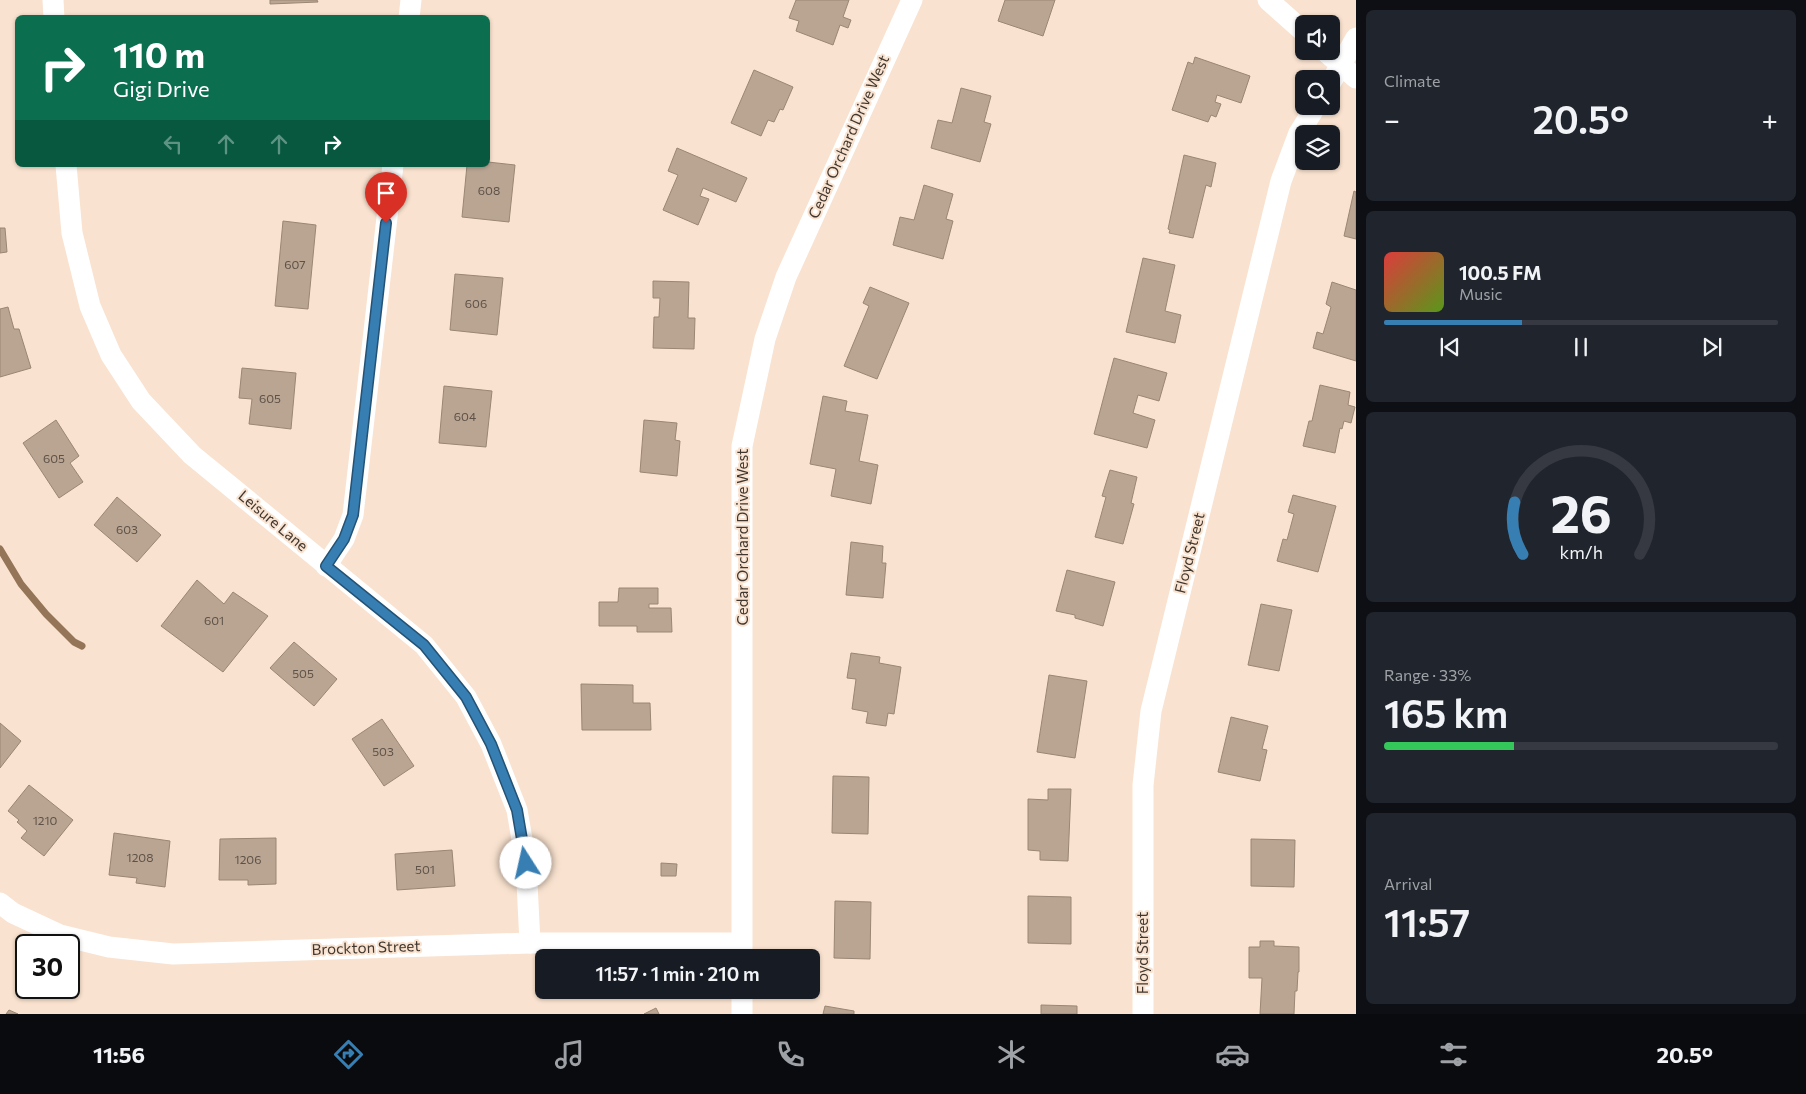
<!DOCTYPE html>
<meta charset="utf-8">
<style>
:root{--surface:#171b24;--page:#20242c;--text:#f1f3f6;--muted:#9ea1a6;--line:#363941;--accent:#377eb3}
body{margin:0;font-family:Commissioner,sans-serif;background:var(--page);color:var(--text);height:100vh;display:flex;flex-direction:column;font-size:19px;white-space:nowrap}
*{box-sizing:border-box;margin:0}
p{font-size:16px;color:var(--muted)}
.icon{flex:none;width:28px;height:28px;fill:none;stroke:currentColor;stroke-width:2;stroke-linecap:round;stroke-linejoin:round}
.map{position:relative;flex:1;overflow:hidden}
.details{display:flex;flex-direction:column;gap:10px;padding:10px;background:#0d0f14;width:450px}
.details>*{flex:none}
.top-card{position:absolute;left:15px;top:15px;width:475px;height:152px;border-radius:8px;box-shadow:0 1px 4px #0004;background:#0b6e4f;color:#fff;overflow:hidden}
.buttons{position:absolute;left:1295px;top:15px;display:grid;gap:10px}
.buttons a{display:grid;place-items:center;width:45px;height:45px;border-radius:8px;background:var(--surface);box-shadow:0 1px 4px #0004;font-size:25px}
.speed{position:absolute;left:15px;top:934px;display:flex;gap:10px;font-size:25px;font-weight:700;text-align:center}
.speed>*{display:grid;place-content:center;width:65px;height:65px;border-radius:50%;background:var(--surface);box-shadow:0 1px 4px #0004;line-height:1}
.speed .limit{border:2px solid #111;border-radius:8px;background:#fff;color:#111}
.pin{position:absolute;display:grid;place-items:center;width:42px;height:42px;color:#fff;margin:-51px -21px;border-radius:50% 50% 50% 0;rotate:-45deg;box-shadow:0 0 5px #0007}
.pin .icon{rotate:45deg}
.me{position:absolute;width:55px;margin:-28px;rotate:350deg;stroke-linejoin:round;filter:drop-shadow(0 0 4px #0008)}
.turn{display:flex;align-items:center;gap:18px;height:105px;padding:0 15px;font-size:22px}
.turn .icon{width:65px;height:65px;stroke-width:2.5}
.turn b{display:block;font-size:35px;line-height:42px}
.lanes{display:flex;align-items:center;height:48px;padding:0 15px;background:#0003;justify-content:center;gap:25px;direction:ltr}
.lanes .off{opacity:.35}
.big{font-size:38px;font-weight:600;line-height:1.1}
.details .tile{flex:1;display:flex;flex-direction:column;justify-content:center;gap:8px;min-width:0;padding:0 18px;border-radius:8px;background:var(--page)}
.details .dial{align-items:center;gap:0}
.dial svg{height:130px;overflow:visible;fill:none;stroke:var(--line);stroke-width:7;stroke-linecap:round;text-anchor:middle}
.dial text{fill:var(--text);stroke:none}
.song{display:flex;align-items:center;gap:15px}
.cover{width:60px;height:60px;border-radius:8px;background:linear-gradient(135deg,hsl(0 70% 55%),hsl(90 70% 35%))}
.played{height:5px;border-radius:2px;background:linear-gradient(90deg,var(--accent) 35%,var(--line) 35%)}
.keys{display:flex;justify-content:space-around;direction:ltr}
.heat{display:flex;justify-content:space-between;align-items:center;font-size:28px;direction:ltr}
.charge{height:8px;border-radius:4px;background:linear-gradient(90deg,#34c759 33%,var(--line) 0)}
.trip{position:absolute;left:535px;top:949px;width:285px;height:50px;border-radius:8px;background:var(--surface);box-shadow:0 1px 4px #0004;font-weight:600;line-height:50px;text-align:center}
.menu{display:flex;height:80px;justify-content:space-around;align-items:center;background:#090b0e;color:var(--muted)}
.menu .icon{width:35px;height:35px}
.menu .selected{color:var(--accent)}
.menu b{font-size:22px;color:var(--text)}
main{display:flex;flex:1;min-height:0}
.map>svg:first-child{display:block}
.lines{fill:none;stroke-linecap:round;stroke-linejoin:round}
.stream{stroke:#947558;stroke-width:7}
.building{fill:#baa592;stroke:#9a8674}
.street{stroke:#fff;stroke-width:21}
.route-casing{stroke:#245274;stroke-width:12}
.route{stroke:#377eb3;stroke-width:9}
.labels{text-anchor:middle;stroke-width:4;stroke-linejoin:round;paint-order:stroke}
.number-label{font-size:12px;fill:#5e5248}
.street-label{font-size:15px;fill:#3f372f;stroke:#f9e2cf}
</style>
<main>
<div class="map">
<svg width="1356" height="1014" viewBox="0 0 1356 1014">
<rect width="100%" height="100%" fill="#f9e2cf"/>
<g class="lines">
<!-- stream -->
<path class="stream" d="M0 549 21 584 46 614 74 642 82 646"/>
</g>
<!-- building -->
<g class="building">
<path d="M270 0H317L318 2 270 4Z"/>
<path d="M796 0H849L843 17 851 20 848 28 840 25 833 45 796 31 799 21 789 18Z"/>
<path d="M1005 0H1055L1043 36 998 21Z"/>
<path d="M1195 57 1250 76 1241 103 1217 95 1215 102 1221 104 1216 117 1211 115 1208 122 1172 110 1188 62 1193 64Z"/>
<path d="M754 70 793 87 783 110 780 109 774 122 768 120 761 136 731 123Z"/>
<path d="M961 88 991 96 984 122 991 124 980 162 931 148 938 120 952 123Z"/>
<path d="M677 148 747 178 736 202 703 188 700 196 709 199 698 225 663 210 678 175 668 171Z"/>
<path d="M1184 155 1216 163 1211 187 1206 185 1193 238 1169 233 1170 230 1168 229Z"/>
<path d="M488 162 515 165 509 222 462 217 467 165H488Z"/>
<path d="M924 185 953 194 946 219 953 221 943 259 893 245 900 217 914 220Z"/>
<path d="M1354 191 1356 192V239L1344 236Z"/>
<path d="M283 221 316 225 308 309 275 306Z"/>
<path d="M0 228H5L7 252 0 253Z"/>
<path d="M1143 258 1175 265 1165 311 1181 315 1175 343 1126 332Z"/>
<path d="M455 274 503 278 497 335 450 330Z"/>
<path d="M653 281 689 282 688 318H695L694 349 653 348 654 317H659L660 298H653Z"/>
<path d="M1332 282 1356 290V361L1313 348 1317 332 1323 334 1331 307 1326 304Z"/>
<path d="M870 287 909 303 877 379 844 366 869 306 863 303Z"/>
<path d="M8 307 14 329H19L31 368 0 377V309Z"/>
<path d="M1114 358 1167 373 1159 401 1138 395 1133 413 1155 420 1147 448 1094 434Z"/>
<path d="M242 368 296 373 291 429 249 424 252 399 239 398Z"/>
<path d="M1320 385 1350 392 1348 405 1355 407 1351 423 1344 421 1342 429 1340 428 1335 453 1303 446 1309 421H1312Z"/>
<path d="M444 386 492 391 486 447 439 443Z"/>
<path d="M823 396 847 401 845 411 868 415 859 461 878 465 871 504 831 496 836 469 810 464Z"/>
<path d="M56 420 79 456 70 463 83 482 59 498 23 443Z"/>
<path d="M644 420 677 423 675 440 680 441 677 476 640 472Z"/>
<path d="M1110 470 1137 477 1131 503 1134 504 1123 544 1095 537 1106 497 1102 496Z"/>
<path d="M1293 495 1336 506 1318 572 1277 561 1283 539 1287 540 1294 514 1288 512Z"/>
<path d="M117 497 161 535 137 562 94 525Z"/>
<path d="M851 542 883 546 882 563H886L883 598 846 595Z"/>
<path d="M1067 570 1115 582 1103 626 1075 618V615L1056 611Z"/>
<path d="M197 580 224 604 233 592 268 616 223 672 161 626Z"/>
<path d="M619 588H658V604H649V608H671L672 632H637V626H599V602H618Z"/>
<path d="M1261 604 1292 610 1279 671 1248 665Z"/>
<path d="M294 642 337 679 314 706 270 668Z"/>
<path d="M851 653 880 657 879 663 901 667 894 714 888 713 886 726 866 723 868 712 852 709 856 679 847 678Z"/>
<path d="M1049 675 1087 681 1075 758 1037 752Z"/>
<path d="M581 684 633 685V703H650L651 730H582Z"/>
<path d="M1231 717 1268 726 1262 749 1267 750 1260 781 1218 772Z"/>
<path d="M382 719 414 766 384 786 352 739Z"/>
<path d="M0 723 21 741 0 768Z"/>
<path d="M833 776 869 777 868 834 832 833Z"/>
<path d="M29 785 73 820 44 856 21 838 27 831 17 822 19 820 8 811Z"/>
<path d="M1048 789H1071L1068 861 1040 860V851L1028 850V799L1048 800Z"/>
<path d="M114 833 170 841 165 887 136 883 137 878 109 875Z"/>
<path d="M276 838V884L248 885V880H219L220 839Z"/>
<path d="M1251 839 1295 840 1294 887 1251 886Z"/>
<path d="M452 850 455 886 397 890 395 854Z"/>
<path d="M661 863 677 864 676 876H661Z"/>
<path d="M1028 896 1071 897V944L1028 943Z"/>
<path d="M835 901 871 902 870 959 834 958Z"/>
<path d="M1260 941H1274V946L1299 947V972H1298L1297 991H1295L1294 1014H1260L1262 978H1249V947H1260Z"/>
<path d="M1041 1005 1077 1006V1014H1041Z"/>
<path d="M825 1006 854 1011V1014H823Z"/>
<path d="M656 1008 659 1014H644Z"/>
<path d="M9 1010 18 1014H6Z"/>
</g>
<g class="lines">
<!-- street -->
<g class="street">
<path d="M53 0 54 18"/>
<path d="M1268 0 1304 32"/>
<path d="M409 18 411 0"/>
<path d="M1325 51 1356 78"/>
<path d="M1331 82 1356 38"/>
<path d="M66 165 72 233 90 306 111 355 141 401 192 455 424 645 466 697 491 744 517 810 526 863 530 943"/>
<path d="M326 566 344 539 353 515 393 165"/>
<path d="M0 903 13 913 60 935 109 947 173 954 530 943H741"/>
<path d="M742 958V446L765 339 786 277 912 0"/>
<path d="M742 990V1014"/>
<path d="M1143 1014V785L1151 711 1281 181 1299 133 1316 106"/>
</g>
</g>
<g class="lines">
<defs>
<path id="route" d="M386 223 353 515 344 539 326 566 424 645 466 697 491 744 517 810 526 863"/>
</defs>
<!-- route casing -->
<use href="#route" class="route-casing"/>
<!-- route -->
<use href="#route" class="route"/>
</g>
<g class="labels">
<!-- number labels -->
<g class="number-label">
<text x="489" y="195">608</text>
<text x="295" y="269">607</text>
<text x="476" y="308">606</text>
<text x="270" y="403">605</text>
<text x="465" y="421">604</text>
<text x="54" y="463">605</text>
<text x="127" y="534">603</text>
<text x="214" y="625">601</text>
<text x="303" y="678">505</text>
<text x="383" y="756">503</text>
<text x="45" y="825">1210</text>
<text x="140" y="862">1208</text>
<text x="248" y="864">1206</text>
<text x="425" y="874">501</text>
</g>
<!-- street labels -->
<g class="street-label">
<text transform="translate(849 137) rotate(-66)" y="5">Cedar Orchard Drive West</text>
<text transform="translate(273 521) rotate(40)" y="5">Leisure Lane</text>
<text transform="translate(743 537) rotate(-90)" y="5">Cedar Orchard Drive West</text>
<text transform="translate(1190 553) rotate(-76)" y="5">Floyd Street</text>
<text transform="translate(366 948) rotate(-2)" y="5">Brockton Street</text>
<text transform="translate(1143 953) rotate(-90)" y="5">Floyd Street</text>
</g>
</g>
</svg>
<div class="buttons">
<a><svg class="icon" aria-label="sound" viewBox="0 0 24 24"><path d="M4 9h4l5-4v14l-5-4H4zM17 9q2 3 0 6"/></svg></a>
<a><svg class="icon" aria-label="search" viewBox="0 0 24 24"><circle cx="10" cy="10" r="6"/><path d="M15 15l6 6"/></svg></a>
<a><svg class="icon" aria-label="layers" viewBox="0 0 24 24"><path d="M12 4l9 5-9 5-9-5zM3 14l9 5 9-5"/></svg></a>
</div>
<div class="speed"><div class="limit">30</div></div>
<div class="pin" style="left:386px;top:223px;background:#d93025"><svg class="icon" aria-label="arrive" viewBox="0 0 24 24"><path d="M6 21V4h12l-3 4 3 4H6"/></svg></div>
<svg class="me" style="left:526px;top:863px" viewBox="-20 -20 40 40"><circle r="19" fill="#fff"/><path d="M0-13L10 11 0 6-10 11z" fill="#377eb3"/></svg>
<div class="trip">11:57 · 1 min · 210 m</div>
<div class="top-card">
<div class="turn"><svg class="icon" aria-label="right" viewBox="0 0 24 24"><path d="M7 20v-9h11M14 6l5 5-5 5"/></svg><div><b>110 m</b>Gigi Drive</div></div>
<div class="lanes"><svg class="icon off" aria-label="left" viewBox="0 0 24 24"><path d="M17 20v-9H6M10 6l-5 5 5 5"/></svg><svg class="icon off" aria-label="ahead" viewBox="0 0 24 24"><path d="M12 20V5M6 11l6-6 6 6"/></svg><svg class="icon off" aria-label="ahead" viewBox="0 0 24 24"><path d="M12 20V5M6 11l6-6 6 6"/></svg><svg class="icon" aria-label="right" viewBox="0 0 24 24"><path d="M7 20v-9h11M14 6l5 5-5 5"/></svg></div>
</div>
</div>
<section class="details">
<div class="tile"><p>Climate</p>
<div class="heat"><a>−</a><b class="big">20.5°</b><a>+</a></div>
</div>
<div class="tile">
<div class="song"><i class="cover"></i><div><b>100.5 FM</b><p>Music</p></div></div>
<div class="played"></div>
<div class="keys"><svg class="icon" aria-label="previous" viewBox="0 0 24 24"><path d="M18 5L8 12l10 7zM5 5v14"/></svg><svg class="icon" aria-label="pause" viewBox="0 0 24 24"><path d="M8 5v14M16 5v14"/></svg><svg class="icon" aria-label="next" viewBox="0 0 24 24"><path d="M6 5l10 7-10 7zM19 5v14"/></svg></div>
</div>
<div class="tile dial"><svg viewBox="0 0 100 80">
<path d="M14 69A42 42 0 1 1 86 69"/>
<path d="M14 69A42 42 0 0 1 9 37" stroke="#377eb3"/>
<text x="50" y="56" font-size="32" font-weight="700">26</text>
<text x="50" y="72" font-size="11">km/h</text>
</svg></div>
<div class="tile"><p>Range · 33%</p><b class="big">165 km</b><div class="charge"></div></div>
<div class="tile"><p>Arrival</p><b class="big">11:57</b></div>
</section>
</main>
<nav class="menu">
<b>11:56</b>
<svg class="icon selected" aria-label="directions" viewBox="0 0 24 24"><path d="M12 3l9 9-9 9-9-9zM9 14v-3h6M13 9l2 2-2 2"/></svg>
<svg class="icon" aria-label="music" viewBox="0 0 24 24"><path d="M9 18V5l10-2v13"/><circle cx="6" cy="18" r="3"/><circle cx="16" cy="16" r="3"/></svg>
<svg class="icon" aria-label="phone" viewBox="0 0 24 24"><path d="M5 4h4l2 5-3 2q2 4 5 5l2-3 5 2v4C11 20 4 13 5 4z"/></svg>
<svg class="icon" aria-label="climate" viewBox="0 0 24 24"><path d="M12 3v18M4 7l16 10M4 17L20 7"/></svg>
<svg class="icon" aria-label="car" viewBox="0 0 24 24"><path d="M5 17H2v-5l4-1 3-4h7l3 4 3 1v5h-3M9 17h6M6 11h13"/><circle cx="7" cy="17" r="2"/><circle cx="17" cy="17" r="2"/></svg>
<svg class="icon" aria-label="filters" viewBox="0 0 24 24"><path d="M4 7h16M4 17h16"/><circle cx="9" cy="7" r="2"/><circle cx="15" cy="17" r="2"/></svg>
<b>20.5°</b>
</nav>
